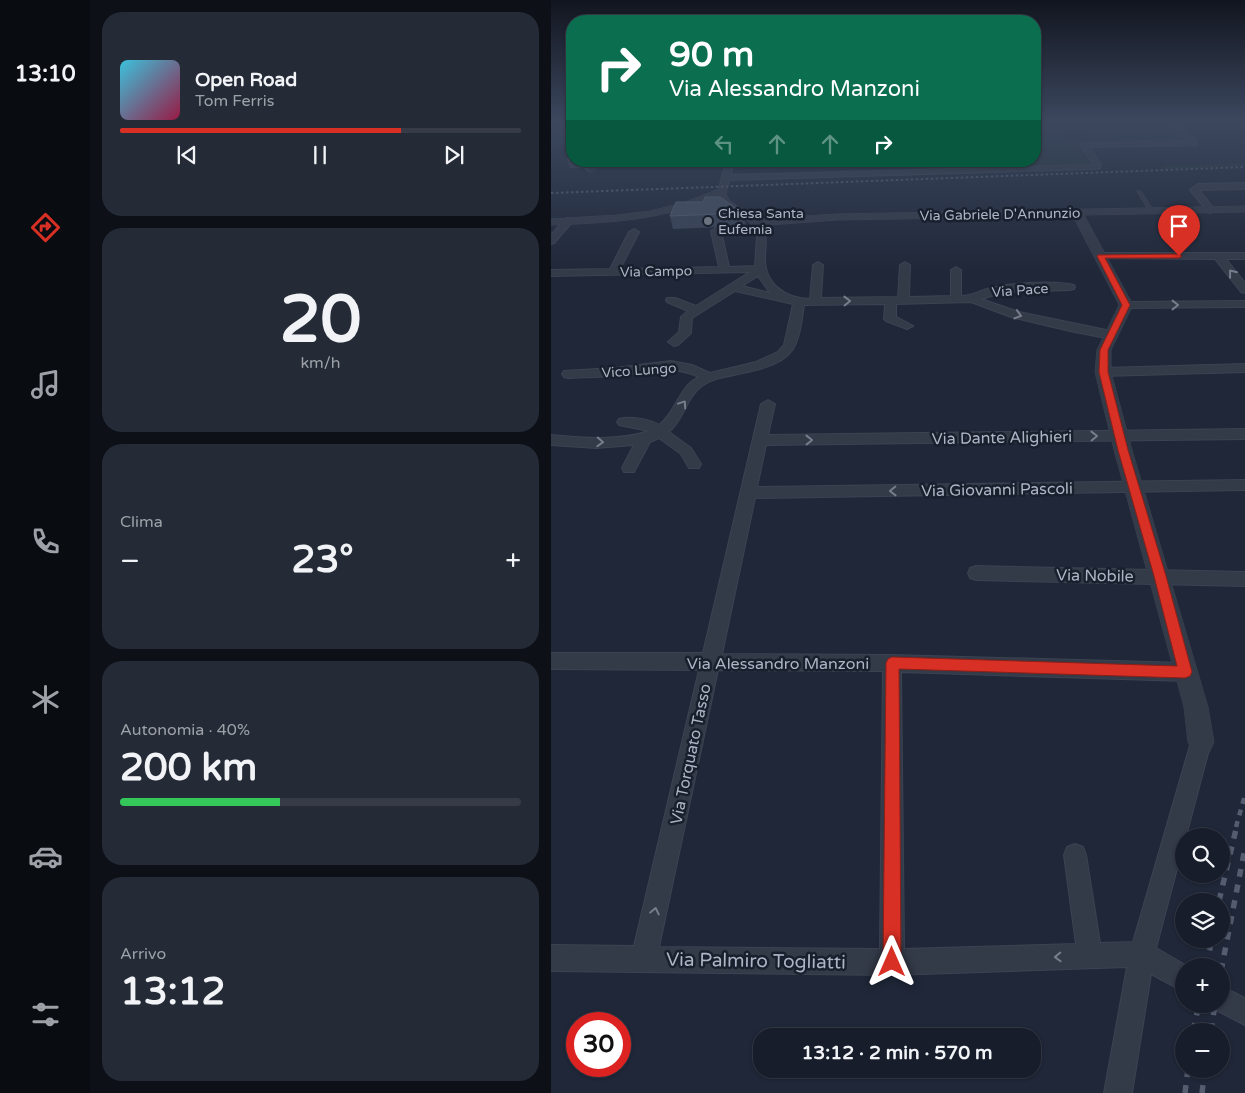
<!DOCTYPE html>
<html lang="it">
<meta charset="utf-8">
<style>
:root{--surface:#171d2a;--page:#242a36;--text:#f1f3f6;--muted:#9ea2a8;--line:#363b47;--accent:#d93025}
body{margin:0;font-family:"Varela Round",sans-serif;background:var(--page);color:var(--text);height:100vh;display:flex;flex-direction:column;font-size:19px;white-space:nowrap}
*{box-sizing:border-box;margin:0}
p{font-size:16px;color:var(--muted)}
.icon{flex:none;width:28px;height:28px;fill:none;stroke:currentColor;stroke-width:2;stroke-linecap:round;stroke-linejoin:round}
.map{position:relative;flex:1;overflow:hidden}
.details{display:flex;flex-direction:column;gap:12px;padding:12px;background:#0d1017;width:461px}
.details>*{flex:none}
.top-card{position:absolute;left:15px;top:15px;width:475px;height:152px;border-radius:20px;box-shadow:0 1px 4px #0004,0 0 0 1px var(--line);background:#0b6e4f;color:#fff;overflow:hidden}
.fabs{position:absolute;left:624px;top:828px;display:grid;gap:10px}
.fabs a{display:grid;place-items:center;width:55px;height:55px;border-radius:50%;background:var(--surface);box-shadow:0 1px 4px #0004,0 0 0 1px var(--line);font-size:25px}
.speed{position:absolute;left:15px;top:1012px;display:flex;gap:10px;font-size:25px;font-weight:700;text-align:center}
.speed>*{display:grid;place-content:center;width:65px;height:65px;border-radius:50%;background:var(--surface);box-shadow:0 1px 4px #0004,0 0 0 1px var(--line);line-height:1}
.speed .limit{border:8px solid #d22;background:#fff;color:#111}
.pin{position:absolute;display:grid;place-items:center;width:42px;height:42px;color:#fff;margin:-51px -21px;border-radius:50% 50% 50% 0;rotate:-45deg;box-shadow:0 0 5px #0007}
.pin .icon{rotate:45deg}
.me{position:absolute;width:55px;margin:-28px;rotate:0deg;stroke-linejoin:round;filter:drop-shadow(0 0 4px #0008)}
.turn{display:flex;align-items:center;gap:18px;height:105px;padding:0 20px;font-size:22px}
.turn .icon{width:65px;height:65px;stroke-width:2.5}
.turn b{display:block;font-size:35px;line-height:42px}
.lanes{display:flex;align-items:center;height:48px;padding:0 20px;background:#0003;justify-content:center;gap:25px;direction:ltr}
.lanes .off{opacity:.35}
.big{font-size:38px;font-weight:700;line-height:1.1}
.details .tile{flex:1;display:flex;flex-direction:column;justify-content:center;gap:8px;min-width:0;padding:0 18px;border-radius:20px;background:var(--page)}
.details .dial{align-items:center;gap:0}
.dial b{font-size:65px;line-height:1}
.song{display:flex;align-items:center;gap:15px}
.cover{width:60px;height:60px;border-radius:8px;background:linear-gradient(135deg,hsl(190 70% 55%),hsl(340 70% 35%))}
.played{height:5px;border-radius:2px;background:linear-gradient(90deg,var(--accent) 70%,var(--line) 70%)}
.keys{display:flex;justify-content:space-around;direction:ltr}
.heat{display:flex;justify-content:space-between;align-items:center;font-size:28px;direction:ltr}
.charge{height:8px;border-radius:4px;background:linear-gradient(90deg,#34c759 40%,var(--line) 0)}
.trip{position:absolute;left:202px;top:1028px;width:288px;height:50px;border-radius:20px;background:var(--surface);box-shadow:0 1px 4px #0004,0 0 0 1px var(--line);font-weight:700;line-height:50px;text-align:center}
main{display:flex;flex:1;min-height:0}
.tabs{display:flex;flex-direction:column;width:90px;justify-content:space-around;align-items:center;background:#090c11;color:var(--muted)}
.tabs .icon{width:35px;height:35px}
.tabs .selected{color:var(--accent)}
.tabs b{font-size:22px;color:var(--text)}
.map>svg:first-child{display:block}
.green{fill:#213439}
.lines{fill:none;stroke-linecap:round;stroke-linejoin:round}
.service-casing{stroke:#3c4352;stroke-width:1}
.minor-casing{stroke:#3c4352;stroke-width:2}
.tertiary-casing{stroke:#3c4352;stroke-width:1}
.service{fill:#333a48;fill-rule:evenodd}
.minor{fill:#333a48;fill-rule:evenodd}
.tertiary{fill:#333a48;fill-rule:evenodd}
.rail-far2{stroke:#545d70;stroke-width:2;stroke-dasharray:2.5 2.5;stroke-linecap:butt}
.rail-far1{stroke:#545d70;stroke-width:4.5;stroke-dasharray:6 6;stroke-linecap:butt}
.rail{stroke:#545d70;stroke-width:5.5;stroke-dasharray:8 8;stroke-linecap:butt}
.wall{fill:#3a4357}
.shaded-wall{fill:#2a3346}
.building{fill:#465063;stroke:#565f72}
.oneway{stroke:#767d8d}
.route{fill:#d93025;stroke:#8d1f18}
.worship-dot{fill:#6b7280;stroke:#181f2d;stroke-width:2}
.labels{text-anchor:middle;stroke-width:5;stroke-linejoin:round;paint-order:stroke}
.far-poi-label{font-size:14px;fill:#adb4c5;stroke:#181f2d;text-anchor:start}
.far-street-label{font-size:14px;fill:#adb4c5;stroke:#181f2d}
.street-label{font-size:16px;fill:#adb4c5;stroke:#181f2d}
.near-street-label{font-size:19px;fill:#adb4c5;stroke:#181f2d}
</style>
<main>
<nav class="tabs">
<b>13:10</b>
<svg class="icon selected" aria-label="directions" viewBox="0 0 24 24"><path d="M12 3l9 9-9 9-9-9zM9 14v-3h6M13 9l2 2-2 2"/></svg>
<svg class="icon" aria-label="music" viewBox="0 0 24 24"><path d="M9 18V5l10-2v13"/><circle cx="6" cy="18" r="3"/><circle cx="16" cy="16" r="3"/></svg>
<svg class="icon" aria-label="phone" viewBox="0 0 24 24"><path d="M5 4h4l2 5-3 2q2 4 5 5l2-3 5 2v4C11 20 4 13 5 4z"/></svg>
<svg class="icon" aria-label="climate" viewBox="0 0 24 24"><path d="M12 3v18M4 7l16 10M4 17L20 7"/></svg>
<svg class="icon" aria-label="car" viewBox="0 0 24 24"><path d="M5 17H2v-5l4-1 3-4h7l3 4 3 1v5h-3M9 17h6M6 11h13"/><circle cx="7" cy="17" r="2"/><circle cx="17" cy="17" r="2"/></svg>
<svg class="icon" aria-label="filters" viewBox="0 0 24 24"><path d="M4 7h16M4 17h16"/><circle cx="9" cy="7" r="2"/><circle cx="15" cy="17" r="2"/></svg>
</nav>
<section class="details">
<div class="tile">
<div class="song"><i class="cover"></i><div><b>Open Road</b><p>Tom Ferris</p></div></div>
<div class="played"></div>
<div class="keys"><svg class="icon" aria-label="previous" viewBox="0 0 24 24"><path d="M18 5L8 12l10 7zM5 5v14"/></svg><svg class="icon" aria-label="pause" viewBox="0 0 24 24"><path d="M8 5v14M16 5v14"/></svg><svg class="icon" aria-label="next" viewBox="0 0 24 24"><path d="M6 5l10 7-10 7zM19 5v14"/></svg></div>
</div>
<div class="tile dial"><b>20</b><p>km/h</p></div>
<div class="tile"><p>Clima</p>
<div class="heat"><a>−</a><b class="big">23°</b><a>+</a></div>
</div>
<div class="tile"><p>Autonomia · 40%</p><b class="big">200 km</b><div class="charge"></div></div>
<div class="tile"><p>Arrivo</p><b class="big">13:12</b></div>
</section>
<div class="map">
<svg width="694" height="1093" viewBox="0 0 694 1093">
<rect width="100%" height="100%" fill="#1f2738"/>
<!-- green -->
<g class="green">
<path d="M484 121H617L638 143 541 144 534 132H514L511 136 521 139 540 165 458 167 456 161H484Z"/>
<path d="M6 124H21V146H0V130Z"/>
<path d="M694 163V166L613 169 610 166Z"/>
</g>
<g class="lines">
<defs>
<path id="service" d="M586 191H590L603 211V212H599Z"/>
<g id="minor">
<path d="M618 121H625L646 141V145L538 147 550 164 549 168 544 169 178 180 175 191 168 189 175 161H183L180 175 542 165 529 145 530 143 637 141Z"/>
<path d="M694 183V189L648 190 664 210 660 213 657 212 639 190 647 184Z"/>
<path d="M17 218 22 221 3 243 0 244V235L14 219Z"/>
<path d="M205 220 208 221C218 234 214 244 214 259 214 284 235 299 259 299L262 265 267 262 272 265 270 298 347 297 349 265 354 262 359 265 358 297 400 296V270L405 267 410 270V296C421 296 430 290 440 288 459 283 504 280 523 285L524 287 523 289 519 290 455 292 430 299 468 312 560 331 566 335 560 339 519 331 460 317 420 302 345 304V317L362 326 356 329 335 321 333 319 334 304 253 305C251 318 250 331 245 343 236 366 205 370 183 375 172 377 160 379 151 386 135 397 133 420 118 432L140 448 150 464 148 468H138L130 454 108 438 99 442 83 472H73L71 468 83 445 45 448 0 445V435C33 438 67 441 98 431L68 425 66 422 68 419C78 416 100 419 108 425 125 413 127 387 148 377 117 363 96 373 64 376 48 377 33 377 17 378L13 377 11 374 13 371 64 368 120 361 141 365 159 373 205 362 227 352 233 345 242 304 184 291 141 318 140 333 127 345 123 346 117 342 128 332 130 317 137 311 116 302 115 300 116 298H124L145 306 199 272 0 276V270L59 269 78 232 83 229 88 232 69 269 168 267 160 231 165 228 170 231 178 267 204 266 206 238 200 223ZM207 276 219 293 191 286Z"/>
<path d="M549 253H694V259H675L694 283V293L690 292 664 259 545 258 544 256Z"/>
<path d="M694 301V307L575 308 569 305 575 302Z"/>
<path d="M694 364V372L552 376 546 372 552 368Z"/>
<path d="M217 400 224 404 217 435 694 429V439L215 445 206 487 694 480V490L204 498 171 654 341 655 635 663 642 666 644 672 642 678 635 681 350 672 353 949 525 944 513 855 516 847 524 844 532 847 535 855 549 943 582 942 640 742 643 735 650 732 657 735 660 742 635 836H632V846L605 948 636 966H632V991L600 974 581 1093H553L576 967 341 975 0 971V945L83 946 148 670 0 669V653H152L210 404ZM167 670 332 671 329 949 108 947Z"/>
<path d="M425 566 694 572V586L425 580 419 578 417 573 419 568Z"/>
<path d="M670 986 694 998V1025L661 1008 659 1004H670Z"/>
</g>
<path id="tertiary" d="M171 188 176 191 175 194 179 201 207 219 286 214 694 206V212L533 215 582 305 560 350V372L581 450 657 707 663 742 659 751 650 754 641 751 637 742 633 707 563 450 544 372 546 350 568 305 522 216 286 220 205 226 170 205 166 197C113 220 58 223 0 225V219L66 215 99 211 132 203Z"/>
</defs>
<!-- service casing -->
<use href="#service" class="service-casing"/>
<!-- minor casing -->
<use href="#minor" class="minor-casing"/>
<!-- tertiary casing -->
<use href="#tertiary" class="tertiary-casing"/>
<!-- service -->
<use href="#service" class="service"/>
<!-- minor -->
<use href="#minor" class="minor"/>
<!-- tertiary -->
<use href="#tertiary" class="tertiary"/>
<!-- rail-far2 -->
<path class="rail-far2" d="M0 193 694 167"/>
<!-- rail-far1 -->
<path class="rail-far1" d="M685 827 694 795"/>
<!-- rail -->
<g class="rail">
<path d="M668 901 686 825"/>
<path d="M655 966 661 939"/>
<path d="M670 971 694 848"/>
<path d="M642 1031 648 1004"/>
<path d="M660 1031 664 1004"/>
<path d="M634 1093 637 1069"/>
<path d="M651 1093 654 1069"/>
</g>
</g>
<!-- wall -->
<g class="wall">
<path d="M21 156V161H48L49 164 44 171 39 173 32 168H19L16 160Z"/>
<path d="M192 213 195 226 122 229 119 216Z"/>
</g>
<!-- shaded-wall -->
<path class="shaded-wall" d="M42 161H48L49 164 44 171 39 173 36 164Z"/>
<!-- building -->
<g class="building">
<path d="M19 156H21V160H16Z"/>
<path d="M31 161H42L41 163 36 164Z"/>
<path d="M154 197H169L192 213 119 216 125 202H152Z"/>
</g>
<!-- one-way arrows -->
<defs><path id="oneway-chevron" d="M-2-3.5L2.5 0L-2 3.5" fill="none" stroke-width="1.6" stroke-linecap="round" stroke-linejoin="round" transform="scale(1.25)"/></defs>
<g class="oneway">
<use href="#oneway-chevron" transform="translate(681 273) rotate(-128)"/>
<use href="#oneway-chevron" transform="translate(296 301) rotate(-1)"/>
<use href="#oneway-chevron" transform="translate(624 305)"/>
<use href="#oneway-chevron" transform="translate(467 315) rotate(17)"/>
<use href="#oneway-chevron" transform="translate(132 404) rotate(-56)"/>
<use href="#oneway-chevron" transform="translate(543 436) rotate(-1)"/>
<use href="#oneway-chevron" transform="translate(258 440) rotate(-1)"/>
<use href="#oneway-chevron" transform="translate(49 442) rotate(3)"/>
<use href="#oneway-chevron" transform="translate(342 491) rotate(179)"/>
<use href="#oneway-chevron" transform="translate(104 911) rotate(-78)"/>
<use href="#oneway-chevron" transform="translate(507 957) rotate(178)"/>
</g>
<!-- sky -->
<linearGradient id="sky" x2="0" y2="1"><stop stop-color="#11151f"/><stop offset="0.44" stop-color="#3c475e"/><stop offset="1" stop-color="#3c475e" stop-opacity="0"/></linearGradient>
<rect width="694" height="274" fill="url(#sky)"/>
<!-- route -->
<path class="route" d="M547 255 628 254 631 256 628 258H554L579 305 557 350V372L577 450 615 576 641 672 639 676 634 678 348 669 350 962 347 968 341 970 335 968 332 962 335 663 337 659 341 657 626 666 603 576 567 450 548 372 549 350 571 305 546 256Z"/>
<!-- markers -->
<circle class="worship-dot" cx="157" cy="221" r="5"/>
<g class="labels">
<!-- far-poi labels -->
<g class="far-poi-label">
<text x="167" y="218">Chiesa Santa<tspan x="167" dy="16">Eufemia</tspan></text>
</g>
<!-- far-street labels -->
<g class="far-street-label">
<text transform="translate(449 214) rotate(-1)" y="5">Via Gabriele D'Annunzio</text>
<text transform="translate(105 271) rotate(-1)" y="5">Via Campo</text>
<text transform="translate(469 290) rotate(-4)" y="5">Via Pace</text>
<text transform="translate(88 370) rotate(-4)" y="5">Vico Lungo</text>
</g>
<!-- street labels -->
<g class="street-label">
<text transform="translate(451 437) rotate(-1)" y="6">Via Dante Alighieri</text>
<text transform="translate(446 489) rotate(-1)" y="6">Via Giovanni Pascoli</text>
<text transform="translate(544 575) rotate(1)" y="6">Via Nobile</text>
<text x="227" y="669">Via Alessandro Manzoni</text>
<text transform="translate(139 754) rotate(-78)" y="6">Via Torquato Tasso</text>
</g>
<!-- near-street labels -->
<g class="near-street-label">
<text transform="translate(205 960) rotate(1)" y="7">Via Palmiro Togliatti</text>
</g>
</g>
</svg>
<div class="fabs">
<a><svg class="icon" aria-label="search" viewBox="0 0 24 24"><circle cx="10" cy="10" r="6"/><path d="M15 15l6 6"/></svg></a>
<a><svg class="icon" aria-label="layers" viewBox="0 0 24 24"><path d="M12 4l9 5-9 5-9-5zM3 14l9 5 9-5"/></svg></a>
<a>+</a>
<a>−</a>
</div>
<div class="speed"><div class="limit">30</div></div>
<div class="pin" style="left:628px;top:256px;background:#d93025"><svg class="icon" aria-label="arrive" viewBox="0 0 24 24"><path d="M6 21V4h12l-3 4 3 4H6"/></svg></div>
<svg class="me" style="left:341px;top:962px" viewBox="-20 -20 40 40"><path d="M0-17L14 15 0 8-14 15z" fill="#d93025" stroke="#fff" stroke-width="4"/></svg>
<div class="trip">13:12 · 2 min · 570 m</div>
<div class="top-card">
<div class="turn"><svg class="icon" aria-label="right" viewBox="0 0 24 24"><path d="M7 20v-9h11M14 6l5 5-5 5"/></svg><div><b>90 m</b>Via Alessandro Manzoni</div></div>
<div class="lanes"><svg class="icon off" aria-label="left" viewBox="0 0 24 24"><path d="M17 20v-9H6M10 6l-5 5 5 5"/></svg><svg class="icon off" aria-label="ahead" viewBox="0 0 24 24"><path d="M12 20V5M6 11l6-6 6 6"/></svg><svg class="icon off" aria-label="ahead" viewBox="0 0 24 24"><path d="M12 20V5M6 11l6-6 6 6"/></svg><svg class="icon" aria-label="right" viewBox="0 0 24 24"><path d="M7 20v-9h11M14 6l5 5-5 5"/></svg></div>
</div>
</div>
</main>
